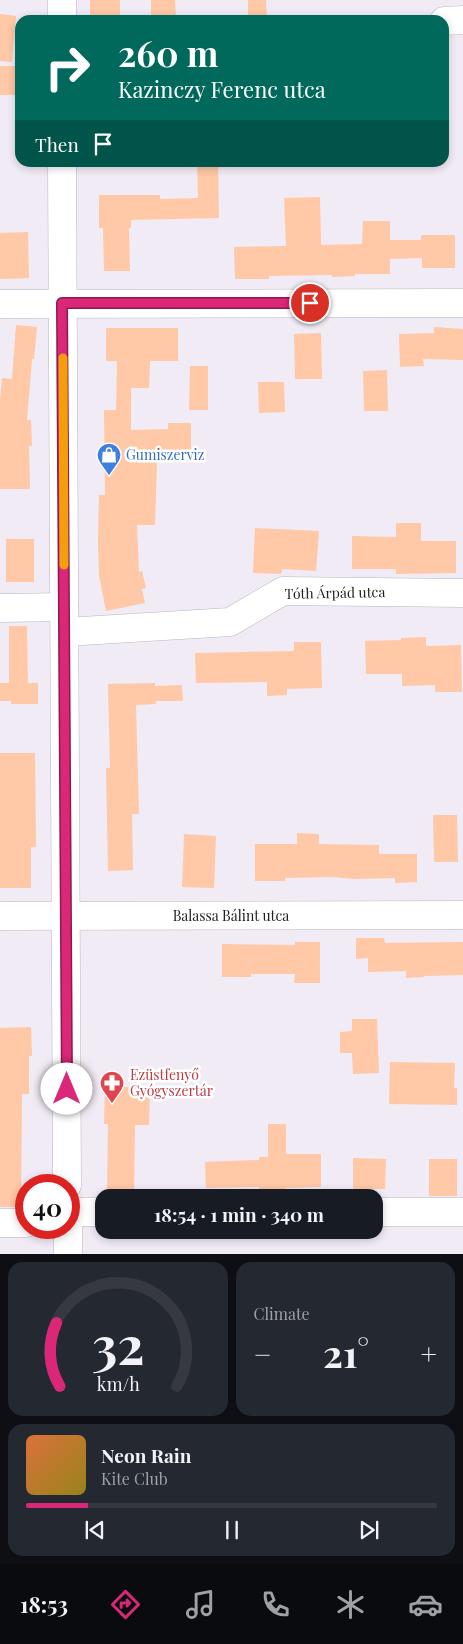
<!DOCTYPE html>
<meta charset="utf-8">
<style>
:root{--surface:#171b24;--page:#242831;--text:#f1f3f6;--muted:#9ea1a6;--line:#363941;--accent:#db2777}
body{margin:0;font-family:"Playfair Display",serif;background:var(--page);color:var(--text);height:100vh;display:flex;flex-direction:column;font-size:19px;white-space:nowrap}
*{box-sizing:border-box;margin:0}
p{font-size:16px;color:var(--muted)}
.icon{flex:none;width:28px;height:28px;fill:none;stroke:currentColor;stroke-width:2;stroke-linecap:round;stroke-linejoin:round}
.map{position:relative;height:1254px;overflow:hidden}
.sheet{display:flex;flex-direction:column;gap:8px;padding:8px;background:#0d0f14;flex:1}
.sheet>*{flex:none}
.hud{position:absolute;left:15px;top:15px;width:434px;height:152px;border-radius:15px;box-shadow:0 2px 8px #0003;background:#00695c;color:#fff;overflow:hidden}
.speed{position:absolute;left:15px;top:1174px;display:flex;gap:10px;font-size:25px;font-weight:700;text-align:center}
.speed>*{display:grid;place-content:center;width:65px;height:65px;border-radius:50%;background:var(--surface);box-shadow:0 2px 8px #0003;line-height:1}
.speed .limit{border:8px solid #d22;background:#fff;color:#111}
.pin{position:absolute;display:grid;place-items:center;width:42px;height:42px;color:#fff;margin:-21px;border:2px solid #fff;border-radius:50%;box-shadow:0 1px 5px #0007}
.me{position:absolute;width:55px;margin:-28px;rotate:0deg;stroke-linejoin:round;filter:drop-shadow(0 0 4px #0008)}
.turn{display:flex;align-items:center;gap:18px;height:105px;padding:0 20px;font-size:22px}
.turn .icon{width:65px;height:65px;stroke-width:2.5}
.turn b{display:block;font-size:35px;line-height:42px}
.then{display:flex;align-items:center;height:48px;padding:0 20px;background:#0003;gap:10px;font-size:19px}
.big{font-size:38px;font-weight:700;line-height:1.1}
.sheet .widget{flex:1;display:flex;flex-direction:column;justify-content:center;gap:8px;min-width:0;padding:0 18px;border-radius:15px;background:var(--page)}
.sheet .dial{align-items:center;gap:0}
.dial svg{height:130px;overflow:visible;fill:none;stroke:var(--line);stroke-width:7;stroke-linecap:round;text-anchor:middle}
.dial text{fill:var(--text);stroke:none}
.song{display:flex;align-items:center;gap:15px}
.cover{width:60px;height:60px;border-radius:8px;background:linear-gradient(135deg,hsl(20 70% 55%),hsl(50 70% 35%))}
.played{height:5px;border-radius:2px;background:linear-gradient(90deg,var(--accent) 15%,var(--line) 15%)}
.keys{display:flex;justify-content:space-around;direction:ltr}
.heat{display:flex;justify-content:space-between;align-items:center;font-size:28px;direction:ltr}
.sheet .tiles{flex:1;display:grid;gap:8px;grid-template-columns:1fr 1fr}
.widget:last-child{grid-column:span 2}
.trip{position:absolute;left:95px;top:1189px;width:288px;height:50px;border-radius:15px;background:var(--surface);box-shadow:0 2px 8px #0003;font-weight:700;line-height:50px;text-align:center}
.menu{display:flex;height:80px;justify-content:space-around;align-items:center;background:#090b0e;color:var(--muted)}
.menu .icon{width:35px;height:35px}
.menu .selected{color:var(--accent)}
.menu b{font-size:22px;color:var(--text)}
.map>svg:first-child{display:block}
.building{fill:#ffc8a6}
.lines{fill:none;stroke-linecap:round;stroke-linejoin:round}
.minor-casing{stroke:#bcb6c0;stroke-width:29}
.minor{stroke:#fff;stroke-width:28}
.route-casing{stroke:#8e194d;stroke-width:12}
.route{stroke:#db2777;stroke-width:9}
.slow{stroke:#f59e0b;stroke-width:9}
.labels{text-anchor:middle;stroke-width:5;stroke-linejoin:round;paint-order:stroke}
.shop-label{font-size:14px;fill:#366cbe;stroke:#fff;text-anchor:start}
.street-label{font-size:14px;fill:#222023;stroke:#fff}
.health-label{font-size:14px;fill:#be3a42;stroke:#fff;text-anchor:start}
</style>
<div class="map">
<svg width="463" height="1254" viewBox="0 0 463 1254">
<rect width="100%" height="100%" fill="#f1ebf5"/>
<!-- building -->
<g class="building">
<rect x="90" y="0" width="30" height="20"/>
<path d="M151 0H175L176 20H151Z"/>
<path d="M248 0H266L267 20H248Z"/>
<path d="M0 14 16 16 12 62 0 61Z"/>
<rect x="0" y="66" width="20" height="29"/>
<path d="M197 162H218L219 218 131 220V228H129L130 271H104L103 228H99V195H160V199L198 198Z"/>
<path d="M320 197 321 245 362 244 363 221H390V240H421V235H455V268H422V258L390 259V274H355V276L332 277V275L269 276V279H235L234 247 286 246 284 198Z"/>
<path d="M28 232 29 278 0 279V233Z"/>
<path d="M16 325 37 327 34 359H32L27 420H31L32 446H29L30 489H0V400L2 378 12 379Z"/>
<path d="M434 327 463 329V360L423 359 424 366 400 367 399 334 434 333Z"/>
<path d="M106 328H178V361H150L149 388H131V430L168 429V423H191V461H157L155 525H137L139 572 142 571 146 588 142 589 145 603 106 611 99 576 98 542 99 495H105L104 410H116L117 361H106Z"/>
<path d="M321 333 322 379H295L294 334Z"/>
<path d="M190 366H208V410H189Z"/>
<path d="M387 370 388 411H364L363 371Z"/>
<path d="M258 382H284L285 412 259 413Z"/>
<path d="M396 523H421V541H456V573L396 574V569H352V536L396 537Z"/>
<path d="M255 528 319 531 316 571 282 569 281 574 253 573Z"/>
<rect x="6" y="539" width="28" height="43"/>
<path d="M9 626H27L28 683H38V704H11V701H0V683H9Z"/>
<path d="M426 637V646L461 645 462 692H435V685L402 686V674H366L365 641 401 640V638Z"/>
<path d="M294 642H321L322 688 287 689V695L267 696V682L196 683 195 653 294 651Z"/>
<path d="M155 683V686L182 685 183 701H156V704L136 705 139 814H132L133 870 108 871 106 768H110L108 684Z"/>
<path d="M0 753H35L36 847H31V888H0Z"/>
<path d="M433 815H457L458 862H434Z"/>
<path d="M297 833 319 834V844L379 845V854H417V882L395 883V878L356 879 331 877 285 878V881H255V844H297Z"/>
<path d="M184 834 216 836 214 888 182 887Z"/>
<path d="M356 938H384L385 943 463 942V975L424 976V977L406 978V971L368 972V958L356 959Z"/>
<path d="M295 942H320V983H294L295 974H251V977H222V944L295 945Z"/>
<path d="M352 1019H377L379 1073 353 1074 352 1053H340V1032L352 1031Z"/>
<path d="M31 1027 32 1056H29V1094H22L21 1207H0V1028Z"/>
<path d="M390 1062 455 1063 454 1088H457V1105L389 1104Z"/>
<path d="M105 1086 150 1088 149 1125H135L134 1193 107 1192 108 1124H104Z"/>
<path d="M268 1124H286V1154H321V1187L286 1188 285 1189H259V1187L206 1188 205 1162 259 1160V1157H268Z"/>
<path d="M353 1158 386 1159 385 1189H353Z"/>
<rect x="429" y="1159" width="28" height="37"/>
</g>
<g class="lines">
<defs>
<g id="minor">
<path d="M62 0V20"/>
<path d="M444 21 463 20"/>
<path d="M62 162 67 1185"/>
<path d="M0 304 463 303"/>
<path d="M0 608 64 607"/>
<path d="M65 632 230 622 283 591 463 593"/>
<path d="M0 916 463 915"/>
<path d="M69 1212H104"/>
<path d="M374 1212H463"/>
<path d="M0 1223H26"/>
<path d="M68 1254V1228"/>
</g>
</defs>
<!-- minor casing -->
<use href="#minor" class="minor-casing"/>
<!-- minor -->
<use href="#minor" class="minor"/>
</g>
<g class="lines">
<defs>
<path id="route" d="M67 1089 62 303H310"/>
</defs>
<!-- route casing -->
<use href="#route" class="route-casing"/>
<!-- route -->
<use href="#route" class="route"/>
<!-- slow -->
<path class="slow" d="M63 358 64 565"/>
</g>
<!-- icons -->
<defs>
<symbol id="shop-pin" viewBox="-11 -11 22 30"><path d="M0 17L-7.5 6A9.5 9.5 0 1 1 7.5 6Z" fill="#3f7fe0" stroke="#fff"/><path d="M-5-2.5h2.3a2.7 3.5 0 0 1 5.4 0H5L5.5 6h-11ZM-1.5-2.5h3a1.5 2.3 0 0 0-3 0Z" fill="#fff"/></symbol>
<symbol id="pharmacy-pin" viewBox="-11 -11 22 30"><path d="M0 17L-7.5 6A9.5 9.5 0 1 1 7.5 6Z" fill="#e0444e" stroke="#fff"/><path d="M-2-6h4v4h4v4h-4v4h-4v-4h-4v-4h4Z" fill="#fff"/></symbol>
</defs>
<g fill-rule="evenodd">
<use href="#shop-pin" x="95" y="441" width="28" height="38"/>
<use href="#pharmacy-pin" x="98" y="1069" width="28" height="38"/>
</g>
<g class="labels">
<!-- shop labels -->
<g class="shop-label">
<text x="126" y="460">Gumiszerviz</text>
</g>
<!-- street labels -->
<g class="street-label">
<text transform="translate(335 593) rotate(-1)" y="5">Tóth Árpád utca</text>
<text x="231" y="921">Balassa Bálint utca</text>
</g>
<!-- health labels -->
<g class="health-label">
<text x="130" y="1080">Ezüstfenyő<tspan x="130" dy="16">Gyógyszertár</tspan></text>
</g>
</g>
</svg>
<div class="speed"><div class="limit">40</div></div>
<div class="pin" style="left:310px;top:303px;background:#d93025"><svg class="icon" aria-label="arrive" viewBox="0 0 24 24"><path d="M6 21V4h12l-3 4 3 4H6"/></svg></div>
<svg class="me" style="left:67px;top:1089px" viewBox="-20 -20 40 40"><circle r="19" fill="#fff"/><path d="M0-13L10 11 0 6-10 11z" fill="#db2777"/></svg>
<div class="trip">18:54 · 1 min · 340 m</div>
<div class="hud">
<div class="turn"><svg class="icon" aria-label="right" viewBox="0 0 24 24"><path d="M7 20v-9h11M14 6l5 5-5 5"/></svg><div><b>260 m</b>Kazinczy Ferenc utca</div></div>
<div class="then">Then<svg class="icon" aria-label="arrive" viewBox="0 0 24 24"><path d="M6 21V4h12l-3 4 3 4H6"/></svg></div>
</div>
</div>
<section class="sheet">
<div class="tiles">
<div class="widget dial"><svg viewBox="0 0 100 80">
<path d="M14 69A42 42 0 1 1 86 69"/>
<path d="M14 69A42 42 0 0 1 12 30" stroke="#db2777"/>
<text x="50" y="56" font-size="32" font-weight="700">32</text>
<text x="50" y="72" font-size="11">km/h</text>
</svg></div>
<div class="widget"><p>Climate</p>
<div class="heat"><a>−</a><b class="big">21°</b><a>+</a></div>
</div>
<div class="widget">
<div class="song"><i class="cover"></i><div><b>Neon Rain</b><p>Kite Club</p></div></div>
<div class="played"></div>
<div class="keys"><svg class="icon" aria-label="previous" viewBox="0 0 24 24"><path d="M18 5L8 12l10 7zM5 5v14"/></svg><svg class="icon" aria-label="pause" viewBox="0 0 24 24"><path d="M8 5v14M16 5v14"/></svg><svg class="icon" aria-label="next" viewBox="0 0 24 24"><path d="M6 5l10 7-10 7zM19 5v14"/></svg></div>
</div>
</div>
</section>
<nav class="menu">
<b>18:53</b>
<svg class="icon selected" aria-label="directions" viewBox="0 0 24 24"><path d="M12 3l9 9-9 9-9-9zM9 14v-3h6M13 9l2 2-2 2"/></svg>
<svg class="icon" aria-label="music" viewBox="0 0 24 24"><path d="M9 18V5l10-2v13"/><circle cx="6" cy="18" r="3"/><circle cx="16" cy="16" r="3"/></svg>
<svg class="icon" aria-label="phone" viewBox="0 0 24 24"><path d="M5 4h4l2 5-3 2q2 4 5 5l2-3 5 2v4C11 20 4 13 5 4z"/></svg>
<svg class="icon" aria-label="climate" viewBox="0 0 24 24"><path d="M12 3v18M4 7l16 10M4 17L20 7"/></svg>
<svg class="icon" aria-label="car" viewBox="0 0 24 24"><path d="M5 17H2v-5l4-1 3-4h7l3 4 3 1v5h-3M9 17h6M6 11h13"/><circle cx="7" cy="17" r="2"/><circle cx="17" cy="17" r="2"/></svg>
</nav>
